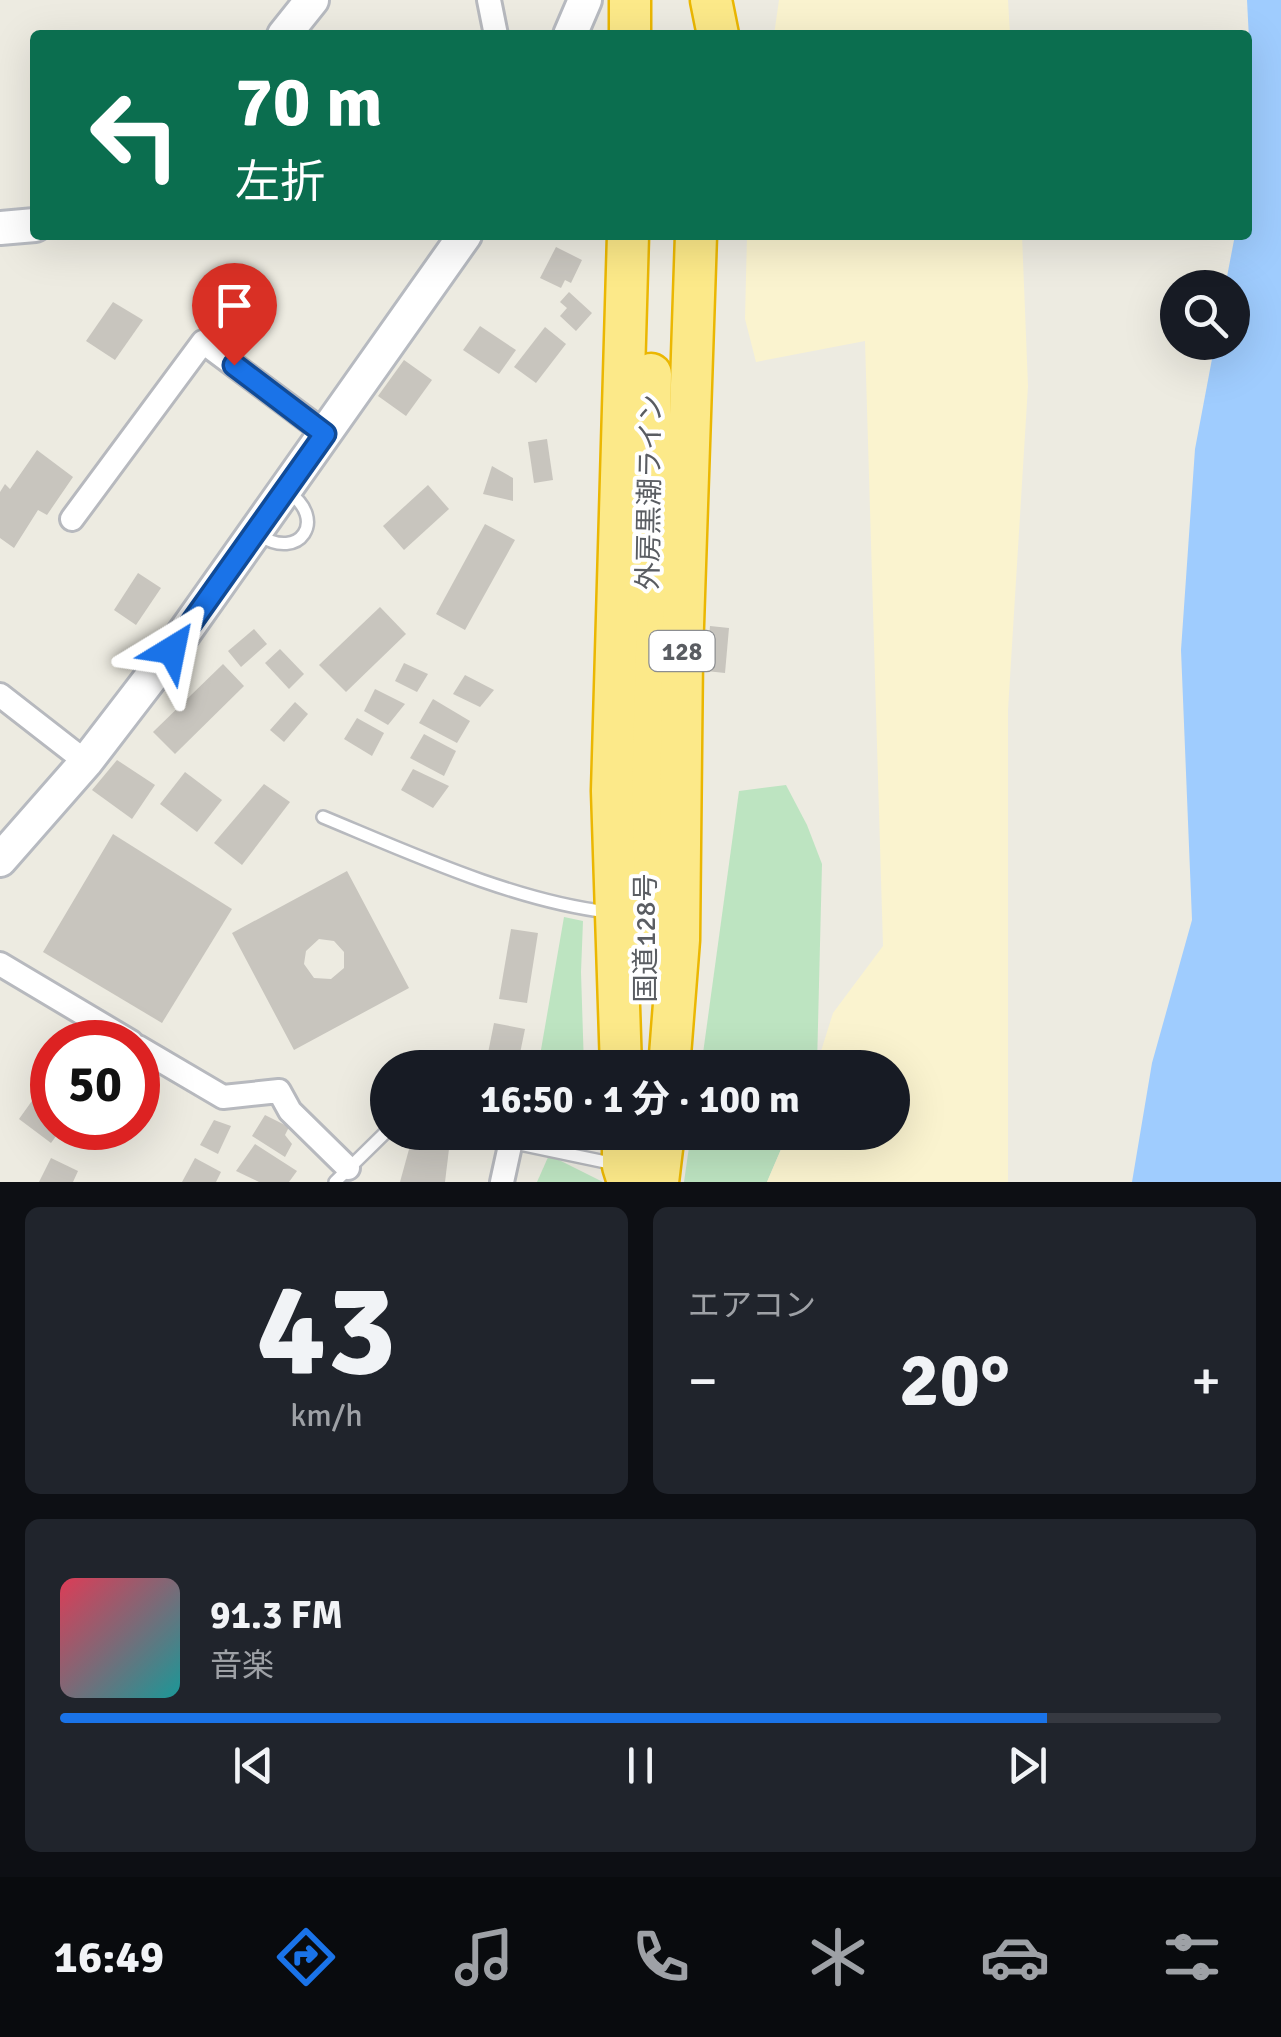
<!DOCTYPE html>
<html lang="ja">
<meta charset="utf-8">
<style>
:root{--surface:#171b24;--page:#20242c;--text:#f1f3f6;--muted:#9ea1a6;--line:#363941;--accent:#1a73e8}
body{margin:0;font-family:Signika,"Noto Sans JP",sans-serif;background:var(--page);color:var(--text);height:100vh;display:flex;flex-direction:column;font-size:38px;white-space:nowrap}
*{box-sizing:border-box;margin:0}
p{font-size:32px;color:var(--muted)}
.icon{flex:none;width:55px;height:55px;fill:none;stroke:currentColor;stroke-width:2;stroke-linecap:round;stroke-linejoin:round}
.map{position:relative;height:1182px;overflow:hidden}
.panel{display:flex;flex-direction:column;gap:25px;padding:25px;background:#0d0f14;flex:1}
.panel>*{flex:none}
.guide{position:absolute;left:30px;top:30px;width:1222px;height:210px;border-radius:10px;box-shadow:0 10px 40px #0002;background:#0b6e4f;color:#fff;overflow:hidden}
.fabs{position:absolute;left:1160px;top:270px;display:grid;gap:20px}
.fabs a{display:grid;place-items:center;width:90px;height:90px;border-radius:50%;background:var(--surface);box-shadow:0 10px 40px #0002;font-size:50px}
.speed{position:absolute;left:30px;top:1020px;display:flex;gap:20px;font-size:50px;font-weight:700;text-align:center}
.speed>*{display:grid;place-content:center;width:130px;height:130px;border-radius:50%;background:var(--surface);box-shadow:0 10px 40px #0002;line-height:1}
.speed .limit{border:15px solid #d22;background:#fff;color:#111}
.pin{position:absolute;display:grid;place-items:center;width:85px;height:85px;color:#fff;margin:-102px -42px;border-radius:50% 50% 50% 0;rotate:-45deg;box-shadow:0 0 10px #0007}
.pin .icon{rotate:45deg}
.me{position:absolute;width:110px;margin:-55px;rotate:35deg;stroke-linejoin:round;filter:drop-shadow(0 0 8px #0008)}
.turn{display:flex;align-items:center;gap:35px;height:210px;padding:0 40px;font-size:45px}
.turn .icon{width:130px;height:130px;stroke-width:2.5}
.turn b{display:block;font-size:70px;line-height:85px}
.big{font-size:75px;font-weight:700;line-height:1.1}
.panel .widget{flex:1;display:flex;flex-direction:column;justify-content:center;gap:15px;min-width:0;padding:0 35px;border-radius:15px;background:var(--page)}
.panel .dial{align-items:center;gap:0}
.dial b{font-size:130px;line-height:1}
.song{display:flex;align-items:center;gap:30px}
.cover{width:120px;height:120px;border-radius:15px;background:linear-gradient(135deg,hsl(350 70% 55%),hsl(180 70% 35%))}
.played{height:10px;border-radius:5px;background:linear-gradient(90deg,var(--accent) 85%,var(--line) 85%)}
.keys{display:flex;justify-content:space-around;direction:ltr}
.heat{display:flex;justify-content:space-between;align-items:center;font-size:55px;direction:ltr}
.panel .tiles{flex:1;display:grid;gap:25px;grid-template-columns:1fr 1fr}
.widget:last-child{grid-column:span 2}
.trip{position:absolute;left:370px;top:1050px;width:540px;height:100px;border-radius:50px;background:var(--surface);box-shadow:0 10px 40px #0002;font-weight:700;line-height:100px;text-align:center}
.tabs{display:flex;height:160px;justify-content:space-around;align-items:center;background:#090b0e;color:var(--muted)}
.tabs .icon{width:70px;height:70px}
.tabs .selected{color:var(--accent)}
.tabs b{font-size:45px;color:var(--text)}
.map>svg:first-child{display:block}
.green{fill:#bde4c1}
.sand{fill:#faf3cf}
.water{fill:#9fccfe}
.building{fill:#c8c5be;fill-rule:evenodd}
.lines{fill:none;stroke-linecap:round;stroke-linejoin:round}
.lane-casing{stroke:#b7b9be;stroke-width:16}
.street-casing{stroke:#b7b9be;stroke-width:28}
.secondary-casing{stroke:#b7bac0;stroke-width:38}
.highway-casing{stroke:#ebb702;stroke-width:45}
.lane{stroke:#fff;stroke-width:11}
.street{stroke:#fff;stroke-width:22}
.secondary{stroke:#fff;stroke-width:32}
.highway{stroke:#fce989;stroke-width:40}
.route-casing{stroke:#114b97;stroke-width:25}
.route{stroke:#1a73e8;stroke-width:18}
.labels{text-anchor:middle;stroke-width:8;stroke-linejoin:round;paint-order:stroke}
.shield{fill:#fff;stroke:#8c8e91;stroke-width:2.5}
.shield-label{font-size:25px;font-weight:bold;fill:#5a5d62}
.street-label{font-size:28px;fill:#5a5d62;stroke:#fff}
</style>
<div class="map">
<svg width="1281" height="1182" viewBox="0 0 1281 1182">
<rect width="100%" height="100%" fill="#edebe1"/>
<!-- green -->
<g class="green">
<path d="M786 785 807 825 822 864 817 1065 816 1068H701L739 791Z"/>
<path d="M564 917 583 921 581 972 584 1067H538Z"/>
<path d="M691 1133H788L767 1182H684Z"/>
<path d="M549 1155 603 1182H537Z"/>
</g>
<!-- sand -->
<g class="sand">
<path d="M779 0H1008L1010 35H774Z"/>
<path d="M747 235H1022L1028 386 1008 710V1182H767L788 1133 892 1132V1068L816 1067 833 1013 883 946 865 341 756 362 745 319Z"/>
</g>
<!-- water -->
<path class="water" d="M1247 0H1281V1182H1132L1152 1063 1192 920 1181 650 1195 449 1215 343 1232 342V288L1225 287 1235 235H1248L1251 78Z"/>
<!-- building -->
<g class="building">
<path d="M556 247 582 260 571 283 565 280 561 288 540 278Z"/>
<path d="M569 292 592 313 576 331 560 316 567 308 560 302Z"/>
<path d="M113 302 143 320 115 360 86 341Z"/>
<path d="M480 326 516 350 499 374 463 350Z"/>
<path d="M545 327 566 344 536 383 514 367Z"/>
<path d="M404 360 432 380 406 416 378 396Z"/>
<path d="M547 439 553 480 534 483 528 442Z"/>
<path d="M37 450 73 477 47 515 38 510 14 548 0 538V492L5 484 10 489Z"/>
<path d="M492 466 513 478V501L483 494Z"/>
<path d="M428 485 449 509 404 550 383 526Z"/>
<path d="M485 524 515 540 465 630 436 614Z"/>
<path d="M138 573 161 588 136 625 114 610Z"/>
<path d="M380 607 406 634 346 692 319 665Z"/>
<path d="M710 626 729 628 725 673 706 671Z"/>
<path d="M254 629 267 644 241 667 228 651Z"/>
<path d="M280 649 304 674 289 689 265 663Z"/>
<path d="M404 663 428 674 417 692 395 681Z"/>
<path d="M223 664 244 686 175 754 153 732Z"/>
<path d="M465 675 494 690 480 707 453 694Z"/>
<path d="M375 689 405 704 388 725 364 711Z"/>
<path d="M433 699 470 721 457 743 419 723Z"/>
<path d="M295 702 308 714 284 742 270 730Z"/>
<path d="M357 718 384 733 372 756 344 739Z"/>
<path d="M424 734 456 751 444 776 410 758Z"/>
<path d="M117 760 155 785 132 819 92 790Z"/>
<path d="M413 769 449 786 433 808 401 790Z"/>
<path d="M185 772 222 800 197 832 160 804Z"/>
<path d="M264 784 290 802 242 865 214 843Z"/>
<path d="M113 834 232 909 162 1023 43 952Z"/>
<path d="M347 871 409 988 294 1050 232 933ZM319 939 334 941 344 952V968L331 979 314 978 304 964 306 951Z"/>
<path d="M511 929 538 933 527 1003 499 999Z"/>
<path d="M494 1023 525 1029 517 1068H485Z"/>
<path d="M39 1091 52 1101V1128H62L51 1143 19 1119Z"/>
<path d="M265 1115 289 1127 285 1135 292 1144 285 1157 252 1136Z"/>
<path d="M214 1120 231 1126 218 1154 200 1145Z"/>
<path d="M411 1142 449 1149 445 1182H400Z"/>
<path d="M255 1144 297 1171 289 1182H259L236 1171Z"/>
<path d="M51 1158 78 1171 73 1182H39Z"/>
<path d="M195 1158 221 1172 216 1182H182Z"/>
</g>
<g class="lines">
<defs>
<g id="lane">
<path d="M259 535C300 562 328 519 288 492"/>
<path d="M323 817C410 853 514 901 608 912"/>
<path d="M462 1132 615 1164"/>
<path d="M335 1182 388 1130"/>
</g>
<g id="street">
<path d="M489 0 496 35"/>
<path d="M72 519 203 342 325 433"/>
<path d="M0 695 86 762"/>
<path d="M0 964 131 1042"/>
<path d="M138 1047 223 1097 279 1091 290 1111 348 1168"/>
<path d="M502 1182 511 1141"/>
</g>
<g id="secondary">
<path d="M284 35 312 0"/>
<path d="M570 35 585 0"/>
<path d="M0 228 35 225"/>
<path d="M0 860 86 762 172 650 465 235"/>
</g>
<g id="highway">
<path d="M711 0 718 35"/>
<path d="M630 35V0"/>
<path d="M645 951 644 809 651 374"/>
<path d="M621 1068 612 791 628 235"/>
<path d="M669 1068 679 940 682 655 696 235"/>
<path d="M623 1132V1166L628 1182"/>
<path d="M658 1182 664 1132"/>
</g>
</defs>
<!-- lane casing -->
<use href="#lane" class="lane-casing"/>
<!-- street casing -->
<use href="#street" class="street-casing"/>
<!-- secondary casing -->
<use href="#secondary" class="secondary-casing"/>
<!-- highway casing -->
<use href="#highway" class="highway-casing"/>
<!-- lane -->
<use href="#lane" class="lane"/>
<!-- street -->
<use href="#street" class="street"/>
<!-- secondary -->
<use href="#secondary" class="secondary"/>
<!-- highway -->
<use href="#highway" class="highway"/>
</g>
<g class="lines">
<defs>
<path id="route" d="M172 650 325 434 234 365"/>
</defs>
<!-- route casing -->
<use href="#route" class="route-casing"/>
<!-- route -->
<use href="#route" class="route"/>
</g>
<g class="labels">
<!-- shield labels -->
<rect class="shield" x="649.5" y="631" width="65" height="40" rx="8"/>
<g class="shield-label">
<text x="682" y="660">128</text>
</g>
<!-- street labels -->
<g class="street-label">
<text transform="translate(649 492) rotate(-89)" y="10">外房黒潮ライン</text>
<text transform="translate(645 938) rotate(-90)" y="10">国道128号</text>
</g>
</g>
</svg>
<div class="fabs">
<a><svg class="icon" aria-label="search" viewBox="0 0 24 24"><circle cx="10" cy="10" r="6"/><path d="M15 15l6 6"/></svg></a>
</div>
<div class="speed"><div class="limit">50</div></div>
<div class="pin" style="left:234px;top:365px;background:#d93025"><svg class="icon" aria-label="arrive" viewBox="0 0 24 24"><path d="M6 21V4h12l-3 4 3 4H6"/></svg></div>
<svg class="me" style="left:172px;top:650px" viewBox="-20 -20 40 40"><path d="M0-17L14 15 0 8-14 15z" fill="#1a73e8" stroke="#fff" stroke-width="4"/></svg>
<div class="trip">16:50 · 1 分 · 100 m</div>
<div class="guide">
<div class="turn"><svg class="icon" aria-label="left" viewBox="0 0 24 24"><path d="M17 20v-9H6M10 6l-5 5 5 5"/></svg><div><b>70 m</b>左折</div></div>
</div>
</div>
<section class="panel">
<div class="tiles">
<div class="widget dial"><b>43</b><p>km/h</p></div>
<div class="widget"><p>エアコン</p>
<div class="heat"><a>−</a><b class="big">20°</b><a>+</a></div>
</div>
<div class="widget">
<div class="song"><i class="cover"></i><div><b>91.3 FM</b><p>音楽</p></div></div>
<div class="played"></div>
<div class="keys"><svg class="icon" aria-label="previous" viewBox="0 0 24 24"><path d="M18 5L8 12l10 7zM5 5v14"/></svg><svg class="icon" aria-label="pause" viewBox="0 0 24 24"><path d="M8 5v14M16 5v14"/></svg><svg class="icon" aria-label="next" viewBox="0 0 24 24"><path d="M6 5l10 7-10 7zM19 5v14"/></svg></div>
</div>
</div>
</section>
<nav class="tabs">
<b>16:49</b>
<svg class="icon selected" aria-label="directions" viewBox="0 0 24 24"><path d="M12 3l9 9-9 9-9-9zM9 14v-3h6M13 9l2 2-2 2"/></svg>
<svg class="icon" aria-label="music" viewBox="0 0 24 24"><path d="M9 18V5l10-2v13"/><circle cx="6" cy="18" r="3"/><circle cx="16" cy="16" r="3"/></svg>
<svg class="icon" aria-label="phone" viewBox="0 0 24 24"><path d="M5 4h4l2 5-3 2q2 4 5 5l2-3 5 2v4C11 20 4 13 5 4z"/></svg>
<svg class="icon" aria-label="climate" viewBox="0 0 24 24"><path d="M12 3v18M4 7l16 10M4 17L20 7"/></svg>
<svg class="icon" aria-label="car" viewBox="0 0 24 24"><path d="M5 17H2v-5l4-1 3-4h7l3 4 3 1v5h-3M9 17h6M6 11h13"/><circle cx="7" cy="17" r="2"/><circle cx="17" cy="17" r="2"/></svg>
<svg class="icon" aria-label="filters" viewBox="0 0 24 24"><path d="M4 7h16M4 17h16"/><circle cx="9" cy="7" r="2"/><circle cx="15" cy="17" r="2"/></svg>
</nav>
